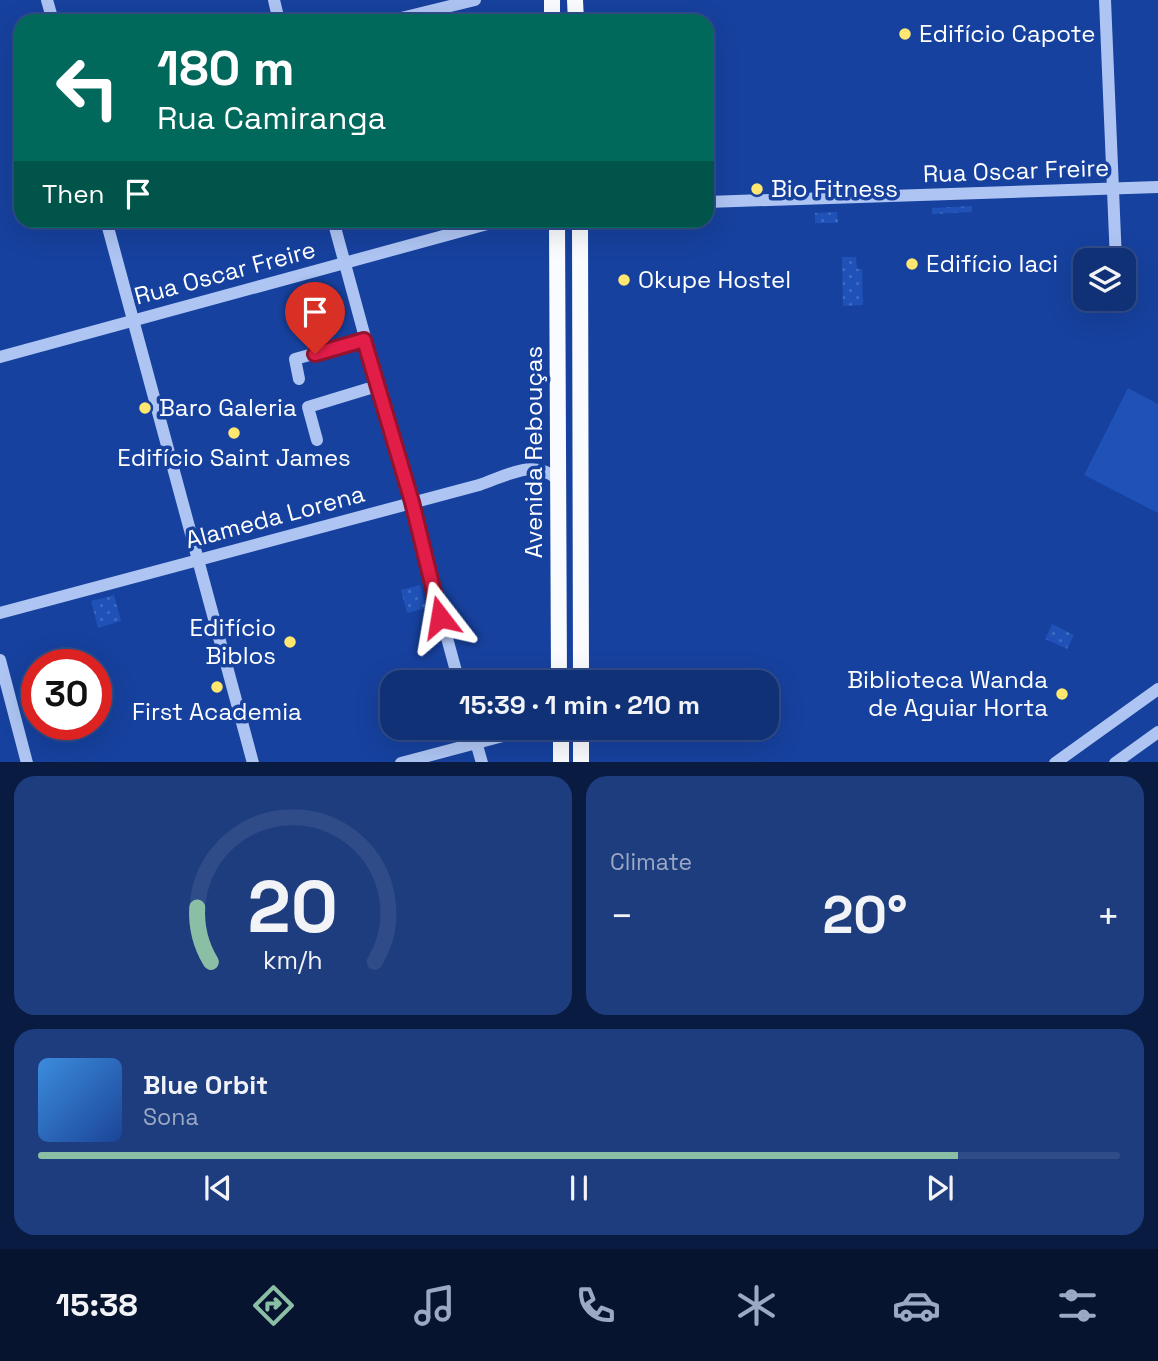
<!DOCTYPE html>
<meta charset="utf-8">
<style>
:root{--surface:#103176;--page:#1e3d7e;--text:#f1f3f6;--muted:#9ca9c5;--line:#304c88;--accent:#8abfa5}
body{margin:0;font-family:"Space Grotesk",sans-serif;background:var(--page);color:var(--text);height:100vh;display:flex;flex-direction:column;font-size:26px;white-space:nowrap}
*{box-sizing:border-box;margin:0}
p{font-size:23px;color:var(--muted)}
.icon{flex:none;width:38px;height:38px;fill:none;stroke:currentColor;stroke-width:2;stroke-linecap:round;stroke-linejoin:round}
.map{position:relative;height:762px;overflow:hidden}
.sheet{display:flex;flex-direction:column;gap:14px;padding:14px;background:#091b41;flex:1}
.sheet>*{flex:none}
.guide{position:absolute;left:14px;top:14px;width:700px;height:214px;border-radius:21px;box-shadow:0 7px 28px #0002,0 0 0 2px var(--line);background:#00695c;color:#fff;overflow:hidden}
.tools{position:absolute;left:1073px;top:248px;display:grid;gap:14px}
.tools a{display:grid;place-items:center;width:63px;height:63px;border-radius:14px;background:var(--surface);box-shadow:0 7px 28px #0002,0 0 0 2px var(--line);font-size:35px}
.speed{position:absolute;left:21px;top:649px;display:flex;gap:14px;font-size:35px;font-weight:700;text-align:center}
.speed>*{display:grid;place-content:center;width:91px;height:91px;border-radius:50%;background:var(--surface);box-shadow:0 7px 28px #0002,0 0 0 2px var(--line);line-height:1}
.speed .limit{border:10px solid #d22;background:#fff;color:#111}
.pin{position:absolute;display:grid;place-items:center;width:60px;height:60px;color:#fff;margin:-72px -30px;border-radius:50% 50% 50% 0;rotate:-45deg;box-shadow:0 0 7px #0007}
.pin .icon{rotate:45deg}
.me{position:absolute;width:77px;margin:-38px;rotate:346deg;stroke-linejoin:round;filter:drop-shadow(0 0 5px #0008)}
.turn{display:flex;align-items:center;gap:24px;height:147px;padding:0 28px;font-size:32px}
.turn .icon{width:91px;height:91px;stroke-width:2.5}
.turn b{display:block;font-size:49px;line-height:60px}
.then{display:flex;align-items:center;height:66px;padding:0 28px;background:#0003;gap:14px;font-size:26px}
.big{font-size:52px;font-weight:600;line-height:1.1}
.sheet .card{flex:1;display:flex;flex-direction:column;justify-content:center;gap:10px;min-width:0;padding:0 24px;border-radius:21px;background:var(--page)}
.sheet .dial{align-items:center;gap:0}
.dial svg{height:182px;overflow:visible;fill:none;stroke:var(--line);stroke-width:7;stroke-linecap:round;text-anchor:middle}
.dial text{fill:var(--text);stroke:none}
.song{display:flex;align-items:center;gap:21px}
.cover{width:84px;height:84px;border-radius:10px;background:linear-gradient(135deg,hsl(210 70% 55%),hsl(220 70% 35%))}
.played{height:7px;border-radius:4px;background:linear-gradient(90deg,var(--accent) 85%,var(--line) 85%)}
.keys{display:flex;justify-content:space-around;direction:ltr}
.heat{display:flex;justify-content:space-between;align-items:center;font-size:38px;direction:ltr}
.sheet .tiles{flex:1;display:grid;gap:14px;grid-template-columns:1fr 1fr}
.card:last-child{grid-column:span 2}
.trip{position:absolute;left:380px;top:670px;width:399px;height:70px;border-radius:21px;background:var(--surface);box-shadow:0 7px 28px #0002,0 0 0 2px var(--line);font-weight:600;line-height:70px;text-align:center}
.menu{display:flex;height:112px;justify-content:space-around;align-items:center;background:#06142f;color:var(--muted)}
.menu .icon{width:49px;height:49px}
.menu .selected{color:var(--accent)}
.menu b{font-size:32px;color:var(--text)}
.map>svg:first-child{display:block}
.green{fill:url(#green-dots)}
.pitch{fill:#1f51b7}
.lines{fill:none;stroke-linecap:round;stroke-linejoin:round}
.minor{stroke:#aec5f3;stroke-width:12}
.major{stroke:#fafbff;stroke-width:16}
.route-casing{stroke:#92132f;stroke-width:18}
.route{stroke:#e11d48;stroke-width:12}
.poi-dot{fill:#ffe770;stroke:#16419e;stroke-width:2.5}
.labels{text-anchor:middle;stroke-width:7;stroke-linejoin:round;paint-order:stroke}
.poi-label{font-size:24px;fill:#fff;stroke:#16419e;text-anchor:start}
.street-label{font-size:24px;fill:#fff;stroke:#16419e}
</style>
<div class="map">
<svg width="1158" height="763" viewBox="0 0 1158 763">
<defs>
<pattern id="green-dots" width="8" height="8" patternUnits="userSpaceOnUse" patternTransform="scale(1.75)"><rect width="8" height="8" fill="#1f51b7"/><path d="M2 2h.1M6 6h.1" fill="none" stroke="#416bc2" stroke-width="1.8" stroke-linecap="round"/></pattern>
</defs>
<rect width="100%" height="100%" fill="#16419e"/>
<!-- green -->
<g class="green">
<path d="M972 206V212L932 214V208Z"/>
<path d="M837 212 838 223H815V213Z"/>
<path d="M842 257H856L857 269H862L863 305 843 306Z"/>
<path d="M420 585 426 608 407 613 401 590Z"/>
<path d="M114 595 121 621 98 628 91 601Z"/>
<path d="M1052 624 1074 635 1067 649 1045 639Z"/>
</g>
<!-- pitch -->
<path class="pitch" d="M1128 388 1158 404V513L1084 475Z"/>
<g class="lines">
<!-- minor -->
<g class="minor">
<path d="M47 0 53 21"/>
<path d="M274 0 279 21"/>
<path d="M1105 0 1116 261"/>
<path d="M389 21 475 0"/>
<path d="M707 202 1158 187"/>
<path d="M106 220 253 763"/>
<path d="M333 220 459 682"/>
<path d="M1113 305 1114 299"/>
<path d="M0 357 502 220"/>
<path d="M299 379 295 359 364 340"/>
<path d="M317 440 308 407 377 386"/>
<path d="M0 613 479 485C506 476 534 458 557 479"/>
<path d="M0 660 27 763"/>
<path d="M472 728 482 763"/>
<path d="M401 763 533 728"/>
<path d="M1055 763 1158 689"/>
<path d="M1115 763 1158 732"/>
</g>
<!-- major -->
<g class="major">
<path d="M552 0V21"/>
<path d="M575 0 576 21"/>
<path d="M557 220 559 682"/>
<path d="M580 220 581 682"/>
<path d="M561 728V763"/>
<path d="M581 728V763"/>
</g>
</g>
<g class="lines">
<defs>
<path id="route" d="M315 354 364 340 412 502 440 617"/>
</defs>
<!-- route casing -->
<use href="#route" class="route-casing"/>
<!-- route -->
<use href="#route" class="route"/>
</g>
<!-- markers -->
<g class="poi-dot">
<circle cx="905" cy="34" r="7"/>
<circle cx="757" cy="189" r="7"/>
<circle cx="912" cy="264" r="7"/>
<circle cx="624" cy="280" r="7"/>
<circle cx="145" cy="408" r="7"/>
<circle cx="234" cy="433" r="7"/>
<circle cx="290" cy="642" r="7"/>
<circle cx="217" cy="687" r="7"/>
<circle cx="1062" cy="694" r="7"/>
</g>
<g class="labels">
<!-- poi labels -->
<g class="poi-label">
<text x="919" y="42">Edifício Capote</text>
<text x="771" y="197">Bio Fitness</text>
<text x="926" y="272">Edifício Iaci</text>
<text x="638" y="288">Okupe Hostel</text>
<text x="159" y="416">Baro Galeria</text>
<text x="234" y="466" text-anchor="middle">Edifício Saint James</text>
<text x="276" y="636" text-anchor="end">Edifício<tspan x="276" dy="28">Biblos</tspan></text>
<text x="1048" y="688" text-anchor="end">Biblioteca Wanda<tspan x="1048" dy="28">de Aguiar Horta</tspan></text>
<text x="217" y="720" text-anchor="middle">First Academia</text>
</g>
<!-- street labels -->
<g class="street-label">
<text transform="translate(1016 171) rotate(-2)" y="8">Rua Oscar Freire</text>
<text transform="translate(225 273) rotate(-15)" y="8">Rua Oscar Freire</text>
<text transform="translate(534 452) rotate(-90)" y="8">Avenida Rebouças</text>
<text transform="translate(275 517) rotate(-15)" y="8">Alameda Lorena</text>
</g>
</g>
</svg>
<div class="tools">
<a><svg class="icon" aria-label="layers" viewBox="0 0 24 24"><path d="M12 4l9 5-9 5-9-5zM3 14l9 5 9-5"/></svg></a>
</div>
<div class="speed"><div class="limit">30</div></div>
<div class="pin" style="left:315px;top:354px;background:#d93025"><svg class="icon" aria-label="arrive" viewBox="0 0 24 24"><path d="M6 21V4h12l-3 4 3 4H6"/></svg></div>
<svg class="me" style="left:440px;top:617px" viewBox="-20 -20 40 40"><path d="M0-17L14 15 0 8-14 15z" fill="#e11d48" stroke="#fff" stroke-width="4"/></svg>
<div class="trip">15:39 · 1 min · 210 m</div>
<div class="guide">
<div class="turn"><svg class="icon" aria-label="left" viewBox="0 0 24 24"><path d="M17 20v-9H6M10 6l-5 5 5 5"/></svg><div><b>180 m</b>Rua Camiranga</div></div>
<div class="then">Then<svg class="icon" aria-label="arrive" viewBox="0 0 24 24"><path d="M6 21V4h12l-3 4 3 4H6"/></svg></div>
</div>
</div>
<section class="sheet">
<div class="tiles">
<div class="card dial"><svg viewBox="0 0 100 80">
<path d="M14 69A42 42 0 1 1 86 69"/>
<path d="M14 69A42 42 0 0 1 8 45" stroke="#8abfa5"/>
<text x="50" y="56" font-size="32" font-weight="700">20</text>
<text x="50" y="72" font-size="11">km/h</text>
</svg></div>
<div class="card"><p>Climate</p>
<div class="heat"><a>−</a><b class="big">20°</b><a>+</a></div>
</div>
<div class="card">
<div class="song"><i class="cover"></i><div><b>Blue Orbit</b><p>Sona</p></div></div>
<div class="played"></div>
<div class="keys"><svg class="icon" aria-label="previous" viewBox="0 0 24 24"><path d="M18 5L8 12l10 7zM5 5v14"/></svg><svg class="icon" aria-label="pause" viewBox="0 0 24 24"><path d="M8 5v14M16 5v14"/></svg><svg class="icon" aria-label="next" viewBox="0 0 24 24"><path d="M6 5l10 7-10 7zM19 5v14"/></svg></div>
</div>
</div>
</section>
<nav class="menu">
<b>15:38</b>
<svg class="icon selected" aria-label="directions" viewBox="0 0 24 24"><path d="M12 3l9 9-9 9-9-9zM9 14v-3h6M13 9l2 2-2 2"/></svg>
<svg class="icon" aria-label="music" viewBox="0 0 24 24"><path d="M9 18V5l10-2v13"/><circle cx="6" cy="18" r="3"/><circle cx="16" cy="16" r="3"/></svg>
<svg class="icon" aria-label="phone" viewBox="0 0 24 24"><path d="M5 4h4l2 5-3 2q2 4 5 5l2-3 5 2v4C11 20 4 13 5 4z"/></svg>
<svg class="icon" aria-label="climate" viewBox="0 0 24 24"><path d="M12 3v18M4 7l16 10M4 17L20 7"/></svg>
<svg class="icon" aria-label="car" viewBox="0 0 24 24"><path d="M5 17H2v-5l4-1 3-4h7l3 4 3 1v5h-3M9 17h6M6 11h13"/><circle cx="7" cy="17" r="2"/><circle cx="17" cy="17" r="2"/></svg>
<svg class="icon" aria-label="filters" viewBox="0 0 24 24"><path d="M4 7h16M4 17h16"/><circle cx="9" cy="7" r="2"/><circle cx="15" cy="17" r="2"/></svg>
</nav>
